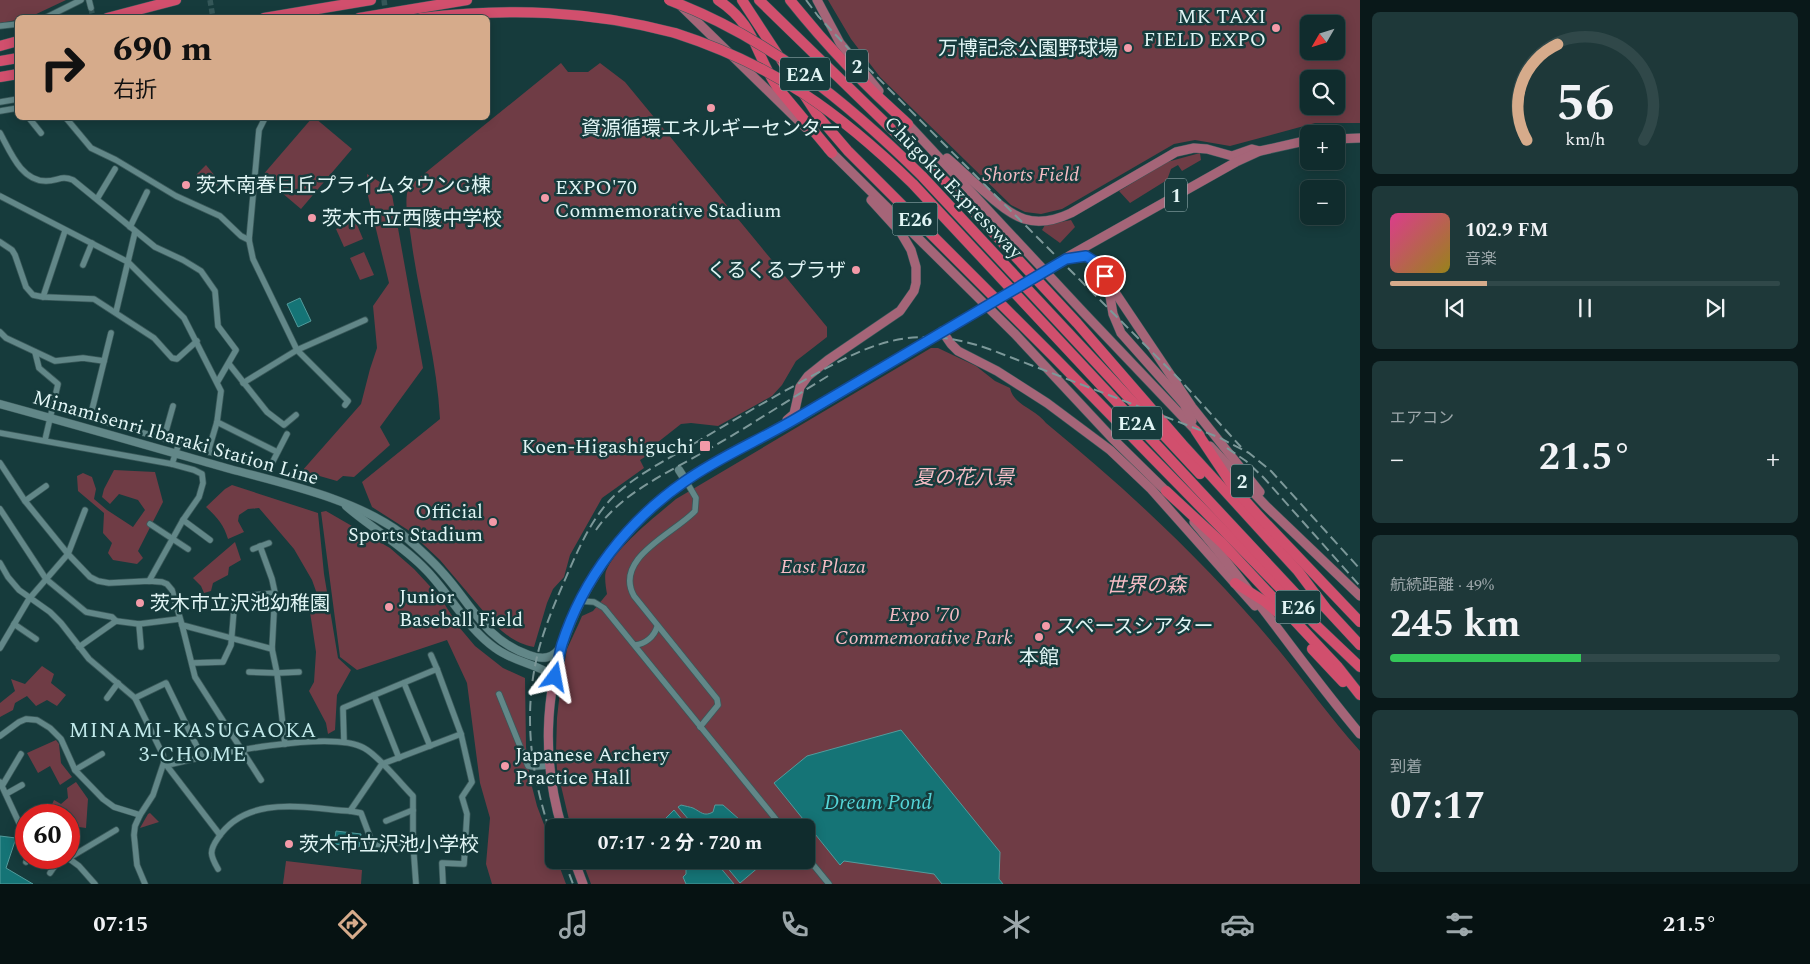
<!DOCTYPE html>
<html lang="ja">
<meta charset="utf-8">
<style>
:root{--surface:#102c2d;--page:#1e3839;--text:#f1f3f6;--muted:#9ca7aa;--line:#304849;--accent:#d6ab8b}
body{margin:0;font-family:Spectral,"Noto Sans JP",serif;background:var(--page);color:var(--text);height:100vh;display:flex;flex-direction:column;font-size:19px;white-space:nowrap}
*{box-sizing:border-box;margin:0}
p{font-size:16px;color:var(--muted)}
.icon{flex:none;width:28px;height:28px;fill:none;stroke:currentColor;stroke-width:2;stroke-linecap:round;stroke-linejoin:round}
.map{position:relative;flex:1;overflow:hidden}
.details{display:flex;flex-direction:column;gap:12px;padding:12px;background:#091819;width:450px}
.details>*{flex:none}
.top-card{position:absolute;left:15px;top:15px;width:475px;height:105px;border-radius:8px;box-shadow:0 2px 12px #0003,0 0 0 1px var(--line);background:#d6ab8b;color:#111;overflow:hidden}
.needle{width:32px;rotate:231deg}
.fabs{position:absolute;left:1300px;top:15px;display:grid;gap:10px}
.fabs a{display:grid;place-items:center;width:45px;height:45px;border-radius:8px;background:var(--surface);box-shadow:0 2px 12px #0003,0 0 0 1px var(--line);font-size:25px}
.speed{position:absolute;left:15px;top:804px;display:flex;gap:10px;font-size:25px;font-weight:700;text-align:center}
.speed>*{display:grid;place-content:center;width:65px;height:65px;border-radius:50%;background:var(--surface);box-shadow:0 2px 12px #0003,0 0 0 1px var(--line);line-height:1}
.speed .limit{border:8px solid #d22;background:#fff;color:#111}
.pin{position:absolute;display:grid;place-items:center;width:42px;height:42px;color:#fff;margin:-21px;border:2px solid #fff;border-radius:50%;box-shadow:0 1px 5px #0007}
.me{position:absolute;width:55px;margin:-28px;rotate:13deg;stroke-linejoin:round;filter:drop-shadow(0 0 4px #0008)}
.turn{display:flex;align-items:center;gap:18px;height:105px;padding:0 15px;font-size:22px}
.turn .icon{width:65px;height:65px;stroke-width:2.5}
.turn b{display:block;font-size:35px;line-height:42px}
.big{font-size:38px;font-weight:700;line-height:1.1}
.details .card{flex:1;display:flex;flex-direction:column;justify-content:center;gap:8px;min-width:0;padding:0 18px;border-radius:8px;background:var(--page)}
.details .dial{align-items:center;gap:0}
.dial svg{height:130px;overflow:visible;fill:none;stroke:var(--line);stroke-width:7;stroke-linecap:round;text-anchor:middle}
.dial text{fill:var(--text);stroke:none}
.song{display:flex;align-items:center;gap:15px}
.cover{width:60px;height:60px;border-radius:8px;background:linear-gradient(135deg,hsl(330 70% 55%),hsl(50 70% 35%))}
.played{height:5px;border-radius:2px;background:linear-gradient(90deg,var(--accent) 25%,var(--line) 25%)}
.keys{display:flex;justify-content:space-around;direction:ltr}
.heat{display:flex;justify-content:space-between;align-items:center;font-size:28px;direction:ltr}
.charge{height:8px;border-radius:4px;background:linear-gradient(90deg,#34c759 49%,var(--line) 0)}
.trip{position:absolute;left:545px;top:819px;width:270px;height:50px;border-radius:8px;background:var(--surface);box-shadow:0 2px 12px #0003,0 0 0 1px var(--line);font-weight:700;line-height:50px;text-align:center}
.menu{display:flex;height:80px;justify-content:space-around;align-items:center;background:#061212;color:var(--muted)}
.menu .icon{width:35px;height:35px}
.menu .selected{color:var(--accent)}
.menu b{font-size:22px;color:var(--text)}
main{display:flex;flex:1;min-height:0}
.map>svg:first-child{display:block}
.green{fill:#6f3c45;fill-rule:evenodd}
.water{fill:#157476;stroke:#529b9c}
.lines{fill:none;stroke-linecap:round;stroke-linejoin:round}
.street-tunnel{stroke:#345758;stroke-width:5.5;stroke-dasharray:5.5 3;stroke-linecap:butt}
.street-casing{stroke:#3a595a;stroke-width:7}
.secondary-casing{stroke:#3a595a;stroke-width:9}
.primary-casing{stroke:#3a595a;stroke-width:10}
.highway-casing{stroke:#3a595a;stroke-width:11}
.street{stroke:#628788;stroke-width:5.5}
.secondary{stroke:#628788;stroke-width:8}
.primary{stroke:#a56578;stroke-width:9}
.highway{stroke:#d14f6d;stroke-width:10}
.rail{stroke:#7c9899;stroke-width:2;stroke-dasharray:10 5;stroke-linecap:butt}
.primary-bridge-casing{stroke:#3a595a;stroke-width:10;stroke-linecap:butt}
.highway-bridge-casing{stroke:#3a595a;stroke-width:11;stroke-linecap:butt}
.primary-bridge{stroke:#a56578;stroke-width:9}
.highway-bridge{stroke:#d14f6d;stroke-width:10}
.route-casing{stroke:#114b97;stroke-width:12}
.route{stroke:#1a73e8;stroke-width:9}
.poi-dot{fill:#f39aa8;stroke:#163b3c;stroke-width:2}
.labels{text-anchor:middle;stroke-width:5;stroke-linejoin:round;paint-order:stroke}
.shield{fill:#163b3c;stroke:#a4bdbe;stroke-width:1}
.shield-label{font-size:19px;font-weight:bold;fill:#e1f5f5}
.poi-label{font-size:20px;fill:#e1f5f5;stroke:#163b3c;text-anchor:start}
.park-label{font-size:20px;font-style:italic;fill:#f5bcc4;stroke:#163b3c}
.street-label{font-size:20px;fill:#e1f5f5;stroke:#163b3c}
.neighbourhood-label{font-size:21px;letter-spacing:1px;fill:#c1e9ea;stroke:#163b3c}
.water-label{font-size:21px;font-style:italic;fill:#55d5d8;stroke:#163b3c}
</style>
<main>
<div class="map">
<svg width="1360" height="884" viewBox="0 0 1360 884">
<rect width="100%" height="100%" fill="#163b3c"/>
<!-- green -->
<g class="green">
<path d="M0 0H66L30 17 18 18 17 20 0 23Z"/>
<path d="M828 0H1360V123H1315L1230 146 1195 140 1174 144 1062 209 1041 214 1025 212 1011 205 880 77 851 39ZM1309 24H1336V51H1309ZM1309 79H1336V106H1309Z"/>
<path d="M561 63 568 72H588L600 63 625 82 827 327V337L796 361 782 385 772 396 718 426 691 423 681 424 653 446 656 450 640 460 644 468 602 498 570 555 564 577 553 589 547 603 534 647C518 644 507 636 495 625L440 560 408 530 372 507 362 482 440 419C437 358 419 299 411 238 409 221 403 202 409 186Z"/>
<path d="M312 118H315L352 149 301 209 262 176Z"/>
<path d="M1200 153 1201 160 1182 171 1178 165 1171 169 1167 180 1130 203 1119 191 1167 162Z"/>
<path d="M206 165 220 182 216 186 195 176Z"/>
<path d="M367 174 391 189 423 368 380 427 390 445 354 477 343 476 337 481 302 471 361 404 370 369 377 348 373 306 389 283 368 196Z"/>
<path d="M355 220 363 239 344 247 336 229Z"/>
<path d="M1071 220 1075 227 1060 243 1042 230 1045 225Z"/>
<path d="M364 252 374 275 360 280 350 258Z"/>
<path d="M931 348H938L976 366 995 381 1010 388C1013 405 1036 409 1046 423 1129 491 1208 565 1277 648 1305 682 1330 718 1360 751V884H591L582 860H806V828H571L557 769 556 753 557 718 561 682 567 649 579 623 582 616 593 611 607 594C606 588 604 577 606 571 616 547 656 516 676 499Z"/>
<path d="M114 470 155 472 163 502 138 551 143 558 137 564 113 560 108 553 112 543 103 533 104 513 78 491 77 476 83 473 92 477 96 489 94 499 107 510 133 527 145 510 138 500 119 494 110 504 102 497 104 489Z"/>
<path d="M232 485 318 513 324 574 338 658 351 670 337 695 335 730 328 734 326 723 309 691 314 682 316 652 310 612 317 594 312 580 294 549 259 508 248 509 239 515 238 521 244 532 228 539C224 525 217 517 206 507L225 489Z"/>
<path d="M326 511 390 548 414 569 440 597 459 627 475 646 503 668 525 678 526 747 530 779 537 806 554 851V860H557L566 884H492L486 864 490 818 480 783 467 683 447 640 357 670 340 657 321 512Z"/>
<path d="M235 542 241 560 229 567 228 575 213 583 211 591 204 593 201 586 193 578Z"/>
<path d="M42 666 54 674 51 683 66 695 57 706 47 700 36 706 27 696 15 703 13 710 0 717V703L15 691 11 679 25 684Z"/>
<path d="M56 740 59 744 61 763 72 777 60 785 50 766 38 773 27 753Z"/>
<path d="M76 782 88 799 86 828 79 827 73 834 69 831V815H54L49 811 54 800 61 804 68 798 67 788Z"/>
<path d="M150 813 159 822 140 828 148 814Z"/>
<path d="M286 861 362 870 361 884H283Z"/>
</g>
<!-- water -->
<g class="water">
<path d="M300 298 311 321 298 327 287 304Z"/>
<path d="M901 730 1000 852 999 879 1003 884H942L934 874 844 861 840 865 774 783 807 756Z"/>
<path d="M681 805C685 806 690 807 693 808 701 812 704 817 713 812L715 805H723L748 827H695L678 807Z"/>
<path d="M674 810 688 827H661L665 819Z"/>
<path d="M336 831 361 834 359 847 334 844Z"/>
<path d="M0 836 16 838 6 868 33 884H0Z"/>
<path d="M676 860H714L734 884H686L683 877 686 874V869Z"/>
<path d="M721 860H767L740 883Z"/>
</g>
<g class="lines">
<!-- street-tunnel -->
<g class="street-tunnel">
<path d="M210 0 213 18"/>
<path d="M384 0 386 15"/>
<path d="M91 8 93 18"/>
</g>
<defs>
<g id="street">
<path d="M89 0 91 8"/>
<path d="M45 18 81 0"/>
<path d="M0 26 18 24"/>
<path d="M0 102 18 99"/>
<path d="M0 111 18 108"/>
<path d="M29 118 41 133"/>
<path d="M66 118 91 148 116 160 176 196 220 216 241 236 249 240"/>
<path d="M265 118 259 130 249 240 253 259 297 350 348 401 345 405"/>
<path d="M0 133C10 151 21 181 46 181 58 181 61 175 73 180L155 247 183 260 201 271 215 291 218 326 236 350 218 381"/>
<path d="M0 196 128 262 184 318 221 391 217 422 208 452"/>
<path d="M97 199 115 169"/>
<path d="M130 227 147 192"/>
<path d="M0 242 12 250 15 255 26 287 33 295 43 297 94 299 154 338 172 358 177 359 197 341"/>
<path d="M83 265 92 243"/>
<path d="M43 297 65 231"/>
<path d="M116 312 135 232"/>
<path d="M0 332 6 338 55 361 83 358 104 361"/>
<path d="M35 352 39 368 58 384 45 440"/>
<path d="M229 364 267 412 284 425 296 415"/>
<path d="M243 383 297 350 365 320"/>
<path d="M53 407 269 469 287 434"/>
<path d="M90 418 111 333"/>
<path d="M217 422 277 452"/>
<path d="M0 433 172 464 194 470 202 474 203 483 199 497 183 520 149 581"/>
<path d="M164 438 173 406"/>
<path d="M0 463 25 501 68 554 90 577 98 581 109 583 149 581 162 582 167 584 172 590 182 625 195 677 261 780"/>
<path d="M172 464 179 443"/>
<path d="M686 481 696 498 695 511C675 533 613 558 634 596L717 699 718 705 700 727"/>
<path d="M25 501 46 486"/>
<path d="M0 509 46 579 86 612 112 617 116 621 139 624 179 619"/>
<path d="M183 520 210 540"/>
<path d="M150 524 188 549"/>
<path d="M260 546 272 579 275 593 272 649 277 673 285 744"/>
<path d="M253 549 269 543"/>
<path d="M0 563 8 577 19 590 50 612 61 623 89 659 135 698 163 755 164 762 153 795 140 815 135 826 134 835 137 865 145 884"/>
<path d="M580 601 594 602 604 608 783 828"/>
<path d="M14 624 36 639"/>
<path d="M139 624 141 647"/>
<path d="M182 625 272 649"/>
<path d="M635 645C645 644 654 637 657 627"/>
<path d="M79 647 116 621"/>
<path d="M0 648 29 599 68 554 85 510"/>
<path d="M431 655 437 669"/>
<path d="M192 663 223 662 231 645 235 597 275 593"/>
<path d="M249 672 277 673 299 672"/>
<path d="M404 683 430 746"/>
<path d="M499 694 528 766 534 767 549 766"/>
<path d="M374 695 399 758"/>
<path d="M107 698 118 683"/>
<path d="M135 698 166 683 202 757"/>
<path d="M0 736 19 722 26 719 37 720 50 728 61 739 75 770 103 799 114 807 140 815"/>
<path d="M344 742 343 708 437 669 461 734 472 782 462 797 467 814 464 864 442 863 443 884"/>
<path d="M164 762 172 764C211 755 331 729 364 748 379 756 400 783 413 796V842L416 884"/>
<path d="M164 762 220 835"/>
<path d="M75 770 102 754"/>
<path d="M0 782 20 825 26 831"/>
<path d="M2 786 21 754"/>
<path d="M6 794 22 785"/>
<path d="M350 811 382 764 461 734"/>
<path d="M386 821 413 810"/>
<path d="M806 856 829 884"/>
<path d="M68 858 79 866 95 884"/>
<path d="M69 858 116 830"/>
<path d="M26 862 28 858"/>
<path d="M218 869C210 855 209 851 218 838 247 794 305 808 350 811L361 813 373 845 413 842"/>
<path d="M50 873 60 858"/>
</g>
<g id="secondary">
<path d="M0 404C77 425 153 447 230 469 285 484 356 499 402 534 416 546 431 559 443 573 472 605 485 640 529 655 543 660 553 659 561 646"/>
<path d="M679 470 686 481"/>
<path d="M346 506C372 529 403 545 427 571 450 595 468 629 495 648 511 660 530 663 547 672L552 685"/>
</g>
<g id="primary">
<path d="M817 0 840 43 879 91"/>
<path d="M681 6 806 128"/>
<path d="M904 120 1084 313 1200 435"/>
<path d="M1336 139 1360 138"/>
<path d="M828 149 1015 334 1112 438 1170 495"/>
<path d="M947 158C960 169 972 181 985 192 1013 218 1033 231 1071 213L1176 152 1194 148 1207 149 1232 156 1252 149 1260 151"/>
<path d="M1066 259 1082 255 1094 261 1192 407 1260 492"/>
<path d="M1052 268 1069 256 1236 162 1260 151 1309 140"/>
<path d="M1108 284 1113 314 1121 333 1177 396 1184 404 1192 421"/>
<path d="M942 331 951 344 958 351 997 371 1047 403 1110 450 1151 489 1255 606"/>
<path d="M787 420 794 414 800 387 808 376 828 360 900 311 914 291 916 283V267L911 250 901 233 871 200"/>
<path d="M1210 446 1266 506 1360 596"/>
<path d="M1194 522C1252 590 1302 665 1360 734"/>
<path d="M562 828C522 695 572 562 684 482 718 458 759 440 795 420 857 384 918 345 980 310"/>
<path d="M574 860 583 884"/>
</g>
<g id="highway">
<path d="M718 0C756 25 754 52 777 87L832 153"/>
<path d="M742 0 818 116 848 151 1055 358 1317 626 1360 667"/>
<path d="M759 0 947 183 1077 323 1183 445 1298 571 1325 607"/>
<path d="M790 0C826 45 865 86 908 124"/>
<path d="M107 18 176 0"/>
<path d="M264 18 371 0"/>
<path d="M359 18 467 0"/>
<path d="M421 18C510 8 587 10 675 33"/>
<path d="M0 46 18 41"/>
<path d="M0 61 18 58"/>
<path d="M0 77 18 74"/>
<path d="M922 176 1200 474"/>
<path d="M913 184 1308 607"/>
<path d="M1196 431 1234 488 1258 515 1360 622"/>
<path d="M1166 491 1222 543 1338 667 1360 695"/>
<path d="M1235 583 1264 601 1284 618"/>
<path d="M1321 603 1360 645"/>
<path d="M1312 649 1343 682"/>
</g>
</defs>
<!-- street casing -->
<use href="#street" class="street-casing"/>
<!-- secondary casing -->
<use href="#secondary" class="secondary-casing"/>
<!-- primary casing -->
<use href="#primary" class="primary-casing"/>
<!-- highway casing -->
<use href="#highway" class="highway-casing"/>
<!-- street -->
<use href="#street" class="street"/>
<!-- secondary -->
<use href="#secondary" class="secondary"/>
<!-- primary -->
<use href="#primary" class="primary"/>
<!-- highway -->
<use href="#highway" class="highway"/>
<!-- rail -->
<g class="rail">
<path d="M806 0 818 16 848 48 1182 382 1241 447"/>
<path d="M1227 448 1246 461 1264 478 1360 586"/>
<path d="M596 530C622 492 668 473 707 450 748 427 787 401 828 376"/>
<path d="M554 843C531 779 521 713 540 645 547 621 557 598 567 575 579 548 591 519 613 497 634 477 660 463 685 449 717 430 749 411 781 393 857 352 901 318 989 349L1218 437 1249 453 1271 471 1360 569"/>
<path d="M564 860 573 884"/>
</g>
<defs>
<path id="primary-bridge" d="M980 310 1052 268"/>
<g id="highway-bridge">
<path d="M669 0C768 37 848 103 922 176"/>
<path d="M675 33C774 65 839 112 913 184"/>
</g>
</defs>
<!-- primary-bridge casing -->
<use href="#primary-bridge" class="primary-bridge-casing"/>
<!-- highway-bridge casing -->
<use href="#highway-bridge" class="highway-bridge-casing"/>
<!-- primary-bridge -->
<use href="#primary-bridge" class="primary-bridge"/>
<!-- highway-bridge -->
<use href="#highway-bridge" class="highway-bridge"/>
</g>
<g class="lines">
<defs>
<path id="route" d="M555 677C558 666 559 654 562 644 583 578 628 521 684 482 719 457 760 440 797 418L1066 259 1086 256 1094 261 1105 276"/>
</defs>
<!-- route casing -->
<use href="#route" class="route-casing"/>
<!-- route -->
<use href="#route" class="route"/>
</g>
<!-- markers -->
<g class="poi-dot">
<circle cx="1276" cy="28" r="5"/>
<circle cx="1128" cy="48" r="5"/>
<circle cx="711" cy="108" r="5"/>
<circle cx="186" cy="185" r="5"/>
<circle cx="545" cy="198" r="5"/>
<circle cx="312" cy="218" r="5"/>
<circle cx="856" cy="270" r="5"/>
<rect x="699" y="440" width="12" height="12" rx="2.5"/>
<circle cx="493" cy="522" r="5"/>
<circle cx="140" cy="603" r="5"/>
<circle cx="389" cy="607" r="5"/>
<circle cx="1046" cy="626" r="5"/>
<circle cx="1039" cy="637" r="5"/>
<circle cx="505" cy="766" r="5"/>
<circle cx="289" cy="844" r="5"/>
</g>
<g class="labels">
<!-- shield labels -->
<g class="shield">
<rect x="846" y="49.5" width="22" height="33" rx="4"/>
<rect x="780" y="57.5" width="50" height="33" rx="4"/>
<rect x="1165" y="178.5" width="22" height="33" rx="4"/>
<rect x="892.5" y="202.5" width="45" height="33" rx="4"/>
<rect x="1112" y="406.5" width="50" height="33" rx="4"/>
<rect x="1231" y="464.5" width="22" height="33" rx="4"/>
<rect x="1275.5" y="590.5" width="45" height="33" rx="4"/>
</g>
<g class="shield-label">
<text x="857" y="73">2</text>
<text x="805" y="81">E2A</text>
<text x="1176" y="202">1</text>
<text x="915" y="226">E26</text>
<text x="1137" y="430">E2A</text>
<text x="1242" y="488">2</text>
<text x="1298" y="614">E26</text>
</g>
<!-- poi labels -->
<g class="poi-label">
<text x="1266" y="23" text-anchor="end">MK TAXI<tspan x="1266" dy="23">FIELD EXPO</tspan></text>
<text x="1118" y="55" text-anchor="end">万博記念公園野球場</text>
<text x="711" y="135" text-anchor="middle">資源循環エネルギーセンター</text>
<text x="196" y="192">茨木南春日丘プライムタウンG棟</text>
<text x="555" y="194">EXPO'70<tspan x="555" dy="23">Commemorative Stadium</tspan></text>
<text x="322" y="225">茨木市立西陵中学校</text>
<text x="846" y="277" text-anchor="end">くるくるプラザ</text>
<text x="694" y="453" text-anchor="end">Koen-Higashiguchi</text>
<text x="483" y="518" text-anchor="end">Official<tspan x="483" dy="23">Sports Stadium</tspan></text>
<text x="399" y="603">Junior<tspan x="399" dy="23">Baseball Field</tspan></text>
<text x="150" y="610">茨木市立沢池幼稚園</text>
<text x="1056" y="633">スペースシアター</text>
<text x="1039" y="664" text-anchor="middle">本館</text>
<text x="515" y="761">Japanese Archery<tspan x="515" dy="23">Practice Hall</tspan></text>
<text x="299" y="851">茨木市立沢池小学校</text>
</g>
<!-- park labels -->
<g class="park-label">
<text x="1031" y="181">Shorts Field</text>
<text x="964" y="484">夏の花八景</text>
<text x="823" y="573">East Plaza</text>
<text x="1146" y="592">世界の森</text>
<text x="924" y="621">Expo '70<tspan x="924" dy="23">Commemorative Park</tspan></text>
</g>
<!-- street labels -->
<g class="street-label">
<text transform="translate(954 187) rotate(46)" y="7">Chūgoku Expressway</text>
<text transform="translate(176 437) rotate(16)" y="7">Minamisenri Ibaraki Station Line</text>
</g>
<!-- neighbourhood labels -->
<g class="neighbourhood-label">
<text x="193" y="737">MINAMI-KASUGAOKA<tspan x="193" dy="24">3-CHOME</tspan></text>
</g>
<!-- water labels -->
<g class="water-label">
<text x="878" y="809">Dream Pond</text>
</g>
</g>
</svg>
<div class="fabs">
<a><svg class="needle" viewBox="-14 -14 28 28"><path d="M0-13l5 13h-10z" fill="#e53935"/><path d="M0 13l5-13h-10z" fill="#9ca7aa"/></svg></a>
<a><svg class="icon" aria-label="search" viewBox="0 0 24 24"><circle cx="10" cy="10" r="6"/><path d="M15 15l6 6"/></svg></a>
<a>+</a>
<a>−</a>
</div>
<div class="speed"><div class="limit">60</div></div>
<div class="pin" style="left:1105px;top:276px;background:#d93025"><svg class="icon" aria-label="arrive" viewBox="0 0 24 24"><path d="M6 21V4h12l-3 4 3 4H6"/></svg></div>
<svg class="me" style="left:555px;top:677px" viewBox="-20 -20 40 40"><path d="M0-17L14 15 0 8-14 15z" fill="#1a73e8" stroke="#fff" stroke-width="4"/></svg>
<div class="trip">07:17 · 2 分 · 720 m</div>
<div class="top-card">
<div class="turn"><svg class="icon" aria-label="right" viewBox="0 0 24 24"><path d="M7 20v-9h11M14 6l5 5-5 5"/></svg><div><b>690 m</b>右折</div></div>
</div>
</div>
<section class="details">
<div class="card dial"><svg viewBox="0 0 100 80">
<path d="M14 69A42 42 0 1 1 86 69"/>
<path d="M14 69A42 42 0 0 1 33 10" stroke="#d6ab8b"/>
<text x="50" y="56" font-size="32" font-weight="700">56</text>
<text x="50" y="72" font-size="11">km/h</text>
</svg></div>
<div class="card">
<div class="song"><i class="cover"></i><div><b>102.9 FM</b><p>音楽</p></div></div>
<div class="played"></div>
<div class="keys"><svg class="icon" aria-label="previous" viewBox="0 0 24 24"><path d="M18 5L8 12l10 7zM5 5v14"/></svg><svg class="icon" aria-label="pause" viewBox="0 0 24 24"><path d="M8 5v14M16 5v14"/></svg><svg class="icon" aria-label="next" viewBox="0 0 24 24"><path d="M6 5l10 7-10 7zM19 5v14"/></svg></div>
</div>
<div class="card"><p>エアコン</p>
<div class="heat"><a>−</a><b class="big">21.5°</b><a>+</a></div>
</div>
<div class="card"><p>航続距離 · 49%</p><b class="big">245 km</b><div class="charge"></div></div>
<div class="card"><p>到着</p><b class="big">07:17</b></div>
</section>
</main>
<nav class="menu">
<b>07:15</b>
<svg class="icon selected" aria-label="directions" viewBox="0 0 24 24"><path d="M12 3l9 9-9 9-9-9zM9 14v-3h6M13 9l2 2-2 2"/></svg>
<svg class="icon" aria-label="music" viewBox="0 0 24 24"><path d="M9 18V5l10-2v13"/><circle cx="6" cy="18" r="3"/><circle cx="16" cy="16" r="3"/></svg>
<svg class="icon" aria-label="phone" viewBox="0 0 24 24"><path d="M5 4h4l2 5-3 2q2 4 5 5l2-3 5 2v4C11 20 4 13 5 4z"/></svg>
<svg class="icon" aria-label="climate" viewBox="0 0 24 24"><path d="M12 3v18M4 7l16 10M4 17L20 7"/></svg>
<svg class="icon" aria-label="car" viewBox="0 0 24 24"><path d="M5 17H2v-5l4-1 3-4h7l3 4 3 1v5h-3M9 17h6M6 11h13"/><circle cx="7" cy="17" r="2"/><circle cx="17" cy="17" r="2"/></svg>
<svg class="icon" aria-label="filters" viewBox="0 0 24 24"><path d="M4 7h16M4 17h16"/><circle cx="9" cy="7" r="2"/><circle cx="15" cy="17" r="2"/></svg>
<b>21.5°</b>
</nav>
